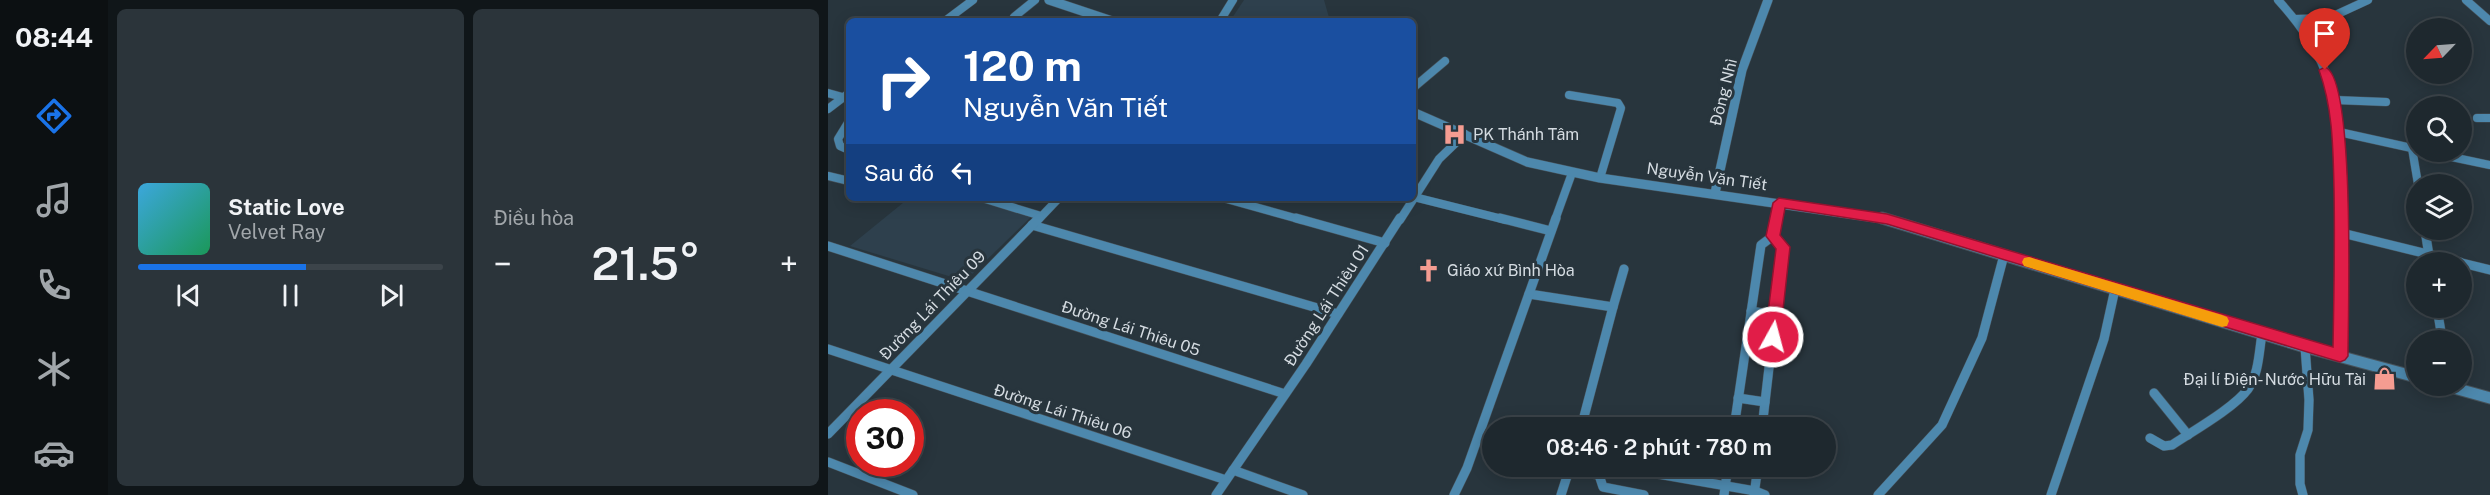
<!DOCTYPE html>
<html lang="vi">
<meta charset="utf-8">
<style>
:root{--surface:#1e282e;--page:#2b343a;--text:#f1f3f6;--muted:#a1a6aa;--line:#3c444a;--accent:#1a73e8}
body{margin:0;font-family:"Public Sans",sans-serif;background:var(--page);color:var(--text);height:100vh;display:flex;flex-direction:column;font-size:22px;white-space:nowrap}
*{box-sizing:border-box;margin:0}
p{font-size:20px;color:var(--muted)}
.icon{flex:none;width:33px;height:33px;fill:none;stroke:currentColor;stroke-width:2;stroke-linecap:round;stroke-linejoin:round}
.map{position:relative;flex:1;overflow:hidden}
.details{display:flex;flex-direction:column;gap:9px;padding:9px;background:#101619;width:720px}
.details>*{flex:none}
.guide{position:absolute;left:18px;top:18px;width:570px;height:183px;border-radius:9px;box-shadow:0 3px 15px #0003,0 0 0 2px var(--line);background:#1a4fa0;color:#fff;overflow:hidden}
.needle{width:39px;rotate:245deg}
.tools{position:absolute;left:1578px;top:18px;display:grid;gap:12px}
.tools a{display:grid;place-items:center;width:66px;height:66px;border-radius:50%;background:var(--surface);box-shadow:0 3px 15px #0003,0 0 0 2px var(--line);font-size:30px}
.speed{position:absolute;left:18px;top:399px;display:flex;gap:12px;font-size:30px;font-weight:700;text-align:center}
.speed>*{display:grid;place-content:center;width:78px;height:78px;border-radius:50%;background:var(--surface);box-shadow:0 3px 15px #0003,0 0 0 2px var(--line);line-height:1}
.speed .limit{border:9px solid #d22;background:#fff;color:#111}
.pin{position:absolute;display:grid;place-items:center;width:51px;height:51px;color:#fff;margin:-62px -26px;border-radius:50% 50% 50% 0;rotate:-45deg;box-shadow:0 0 6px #0007}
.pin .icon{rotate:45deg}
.me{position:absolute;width:66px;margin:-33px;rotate:7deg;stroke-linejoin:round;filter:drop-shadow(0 0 4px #0008)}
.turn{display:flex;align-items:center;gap:21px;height:126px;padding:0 18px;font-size:27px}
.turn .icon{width:78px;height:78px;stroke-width:2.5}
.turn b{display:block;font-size:42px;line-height:51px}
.then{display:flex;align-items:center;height:57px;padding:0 18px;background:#0003;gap:12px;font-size:22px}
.big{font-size:45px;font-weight:600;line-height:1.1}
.details .widget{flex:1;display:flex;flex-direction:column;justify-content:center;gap:9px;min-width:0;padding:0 21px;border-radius:9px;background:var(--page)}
.song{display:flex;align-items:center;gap:18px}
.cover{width:72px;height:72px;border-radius:9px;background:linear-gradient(135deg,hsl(200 70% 55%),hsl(150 70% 35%))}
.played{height:6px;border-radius:3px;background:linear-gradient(90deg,var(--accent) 55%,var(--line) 55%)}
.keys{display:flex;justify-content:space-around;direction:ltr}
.heat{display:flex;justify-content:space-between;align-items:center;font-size:33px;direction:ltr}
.details .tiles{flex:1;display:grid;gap:9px;grid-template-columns:repeat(2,1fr)}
.trip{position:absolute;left:654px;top:417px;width:354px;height:60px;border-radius:30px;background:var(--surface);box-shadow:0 3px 15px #0003,0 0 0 2px var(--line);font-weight:600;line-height:60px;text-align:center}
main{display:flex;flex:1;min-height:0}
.tab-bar{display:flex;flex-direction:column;width:108px;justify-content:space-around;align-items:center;background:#0c1012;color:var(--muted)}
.tab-bar .icon{width:42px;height:42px}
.tab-bar .on{color:var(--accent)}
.tab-bar b{font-size:27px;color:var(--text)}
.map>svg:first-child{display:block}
.built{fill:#2e404d}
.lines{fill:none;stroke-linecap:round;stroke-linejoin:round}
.minor-far1-casing{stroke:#47535b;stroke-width:9}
.minor-casing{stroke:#47535b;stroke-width:10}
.tertiary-far1-casing{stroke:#47535b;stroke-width:10}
.tertiary-casing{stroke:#47535b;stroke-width:13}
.minor-far1{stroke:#4d88ad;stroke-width:8}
.minor{stroke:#4d88ad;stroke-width:9}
.tertiary-far1{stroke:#4d88ad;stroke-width:9}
.tertiary{stroke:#4d88ad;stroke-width:11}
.route{fill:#e11d48;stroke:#92132f;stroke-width:1.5}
.slow{fill:#f59e0b}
.labels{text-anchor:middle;stroke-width:6;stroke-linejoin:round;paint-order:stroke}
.street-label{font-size:16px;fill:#d4dbe1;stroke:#28353d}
.poi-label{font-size:16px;fill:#d4dbe1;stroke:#28353d;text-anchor:start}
</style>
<main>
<nav class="tab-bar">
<b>08:44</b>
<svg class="icon on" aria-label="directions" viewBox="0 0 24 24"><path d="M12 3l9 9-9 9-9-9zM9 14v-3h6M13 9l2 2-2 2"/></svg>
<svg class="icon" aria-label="music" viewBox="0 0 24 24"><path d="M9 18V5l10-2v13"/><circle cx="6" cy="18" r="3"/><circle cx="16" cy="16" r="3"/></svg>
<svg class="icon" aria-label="phone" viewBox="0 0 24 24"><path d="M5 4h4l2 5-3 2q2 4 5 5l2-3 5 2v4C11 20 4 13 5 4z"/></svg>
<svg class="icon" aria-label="climate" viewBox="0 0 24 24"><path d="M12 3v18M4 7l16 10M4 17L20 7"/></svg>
<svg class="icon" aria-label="car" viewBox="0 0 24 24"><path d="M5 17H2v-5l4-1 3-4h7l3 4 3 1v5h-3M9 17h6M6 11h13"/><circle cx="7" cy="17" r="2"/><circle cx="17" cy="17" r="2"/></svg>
</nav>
<section class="details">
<div class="tiles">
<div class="widget">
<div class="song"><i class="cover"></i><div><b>Static Love</b><p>Velvet Ray</p></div></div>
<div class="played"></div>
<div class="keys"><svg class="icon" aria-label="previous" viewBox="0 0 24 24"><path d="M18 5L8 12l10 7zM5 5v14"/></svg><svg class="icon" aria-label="pause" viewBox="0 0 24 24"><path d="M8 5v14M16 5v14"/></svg><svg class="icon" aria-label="next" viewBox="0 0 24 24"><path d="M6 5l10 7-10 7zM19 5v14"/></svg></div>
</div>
<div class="widget"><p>Điều hòa</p>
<div class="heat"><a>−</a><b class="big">21.5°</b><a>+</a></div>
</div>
</div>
</section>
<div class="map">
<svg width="1662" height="495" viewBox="0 0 1662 495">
<rect width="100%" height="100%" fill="#28353d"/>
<!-- built -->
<g class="built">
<path d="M416 0H496L502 21H402Z"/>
<path d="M81 198H140L204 216 137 281 22 246Z"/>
</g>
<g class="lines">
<defs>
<g id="minor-far1">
<path d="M1450 0C1519 75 1511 126 1513 220"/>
<path d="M1638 0 1662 21"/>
<path d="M186 17 207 0"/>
<path d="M1468 19 1501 18 1540 0"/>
<path d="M117 21 145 0"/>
<path d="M392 21 405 0"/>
<path d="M585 88 617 61"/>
<path d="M0 93 18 98"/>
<path d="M741 95 790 103 793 108 772 178"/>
<path d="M1507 100 1558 102"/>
<path d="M0 109 21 93"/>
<path d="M1649 118H1662"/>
<path d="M21 121 10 139 12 146 21 150"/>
<path d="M1511 132 1588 149"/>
<path d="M1584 148 1590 184"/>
<path d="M1600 152 1662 165"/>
<path d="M0 176 21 181"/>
<path d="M586 197 678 220"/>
<path d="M154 198 213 216"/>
<path d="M395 198 474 220"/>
<path d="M210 220 231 198"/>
<path d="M572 220 611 159 637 134"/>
<path d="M727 220 744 173"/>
<path d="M948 220 951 203"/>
</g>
<g id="minor">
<path d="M468 218 557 243"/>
<path d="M672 218 723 231"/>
<path d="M204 225 510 314"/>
<path d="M1597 230 1602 262"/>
<path d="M1514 233 1632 262"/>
<path d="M0 246 457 394"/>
<path d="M1634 263 1662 270"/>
<path d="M701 294 785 307 753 428"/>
<path d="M785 307 796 269"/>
<path d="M1609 308 1614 338"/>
<path d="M923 311 947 315"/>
<path d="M0 349 398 480"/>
<path d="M1512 356 1513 218"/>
<path d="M1326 393 1360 435"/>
<path d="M910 398 937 402"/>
<path d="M906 428 933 245 945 236 948 218"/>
<path d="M934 428 955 247 945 236"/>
<path d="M0 434 211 218"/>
<path d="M1322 438 1336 446 1344 445C1365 431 1406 408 1420 389 1431 374 1431 351 1434 334"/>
<path d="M0 462 85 495"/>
<path d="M784 466 927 491 937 495"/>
<path d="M405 470 475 495"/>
<path d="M741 470 771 475"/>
<path d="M771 475 775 487 816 495"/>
<path d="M388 495 478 364 572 218"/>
<path d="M626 495 639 468 728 218"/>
<path d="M733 495 742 467"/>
<path d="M896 495 900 466"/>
<path d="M926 495 930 466"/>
<path d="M1050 495 1114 425 1154 338 1176 255"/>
<path d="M1223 495 1276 339 1287 289"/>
<path d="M1475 495 1472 484V455L1480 430 1481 400 1477 347"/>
</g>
<g id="tertiary-far1">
<path d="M221 0 284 21"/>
<path d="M585 112 699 162 772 178 1062 220"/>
<path d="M887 193 914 70 940 0"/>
</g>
<g id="tertiary">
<path d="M1054 218 1477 347 1588 377"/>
<path d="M1619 386 1662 398"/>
</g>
</defs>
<!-- minor-far1 casing -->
<use href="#minor-far1" class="minor-far1-casing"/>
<!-- minor casing -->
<use href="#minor" class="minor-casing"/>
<!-- tertiary-far1 casing -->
<use href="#tertiary-far1" class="tertiary-far1-casing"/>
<!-- tertiary casing -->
<use href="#tertiary" class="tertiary-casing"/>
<!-- minor-far1 -->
<use href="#minor-far1" class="minor-far1"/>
<!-- minor -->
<use href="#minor" class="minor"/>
<!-- tertiary-far1 -->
<use href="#tertiary-far1" class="tertiary-far1"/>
<!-- tertiary -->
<use href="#tertiary" class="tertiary"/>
</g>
<!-- route -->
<path class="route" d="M1497 67C1528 77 1520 318 1520 356L1517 360 1512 362 1059 224 957 208 952 235 962 247 952 337 950 341H939L937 337 948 249 938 236 945 203 951 198 1059 214 1505 347C1506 295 1507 242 1506 189 1505 148 1505 109 1491 70Z"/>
<!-- slow -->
<path class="slow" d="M1201 257 1394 315 1399 317 1401 321 1399 326 1394 327 1196 266 1194 262 1196 258Z"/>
<!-- icons -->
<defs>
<symbol id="hospital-bare" viewBox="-9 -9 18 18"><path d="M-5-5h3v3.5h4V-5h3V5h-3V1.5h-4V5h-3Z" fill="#f59c91" stroke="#28353d" stroke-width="2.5" paint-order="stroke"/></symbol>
<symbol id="church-bare" viewBox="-9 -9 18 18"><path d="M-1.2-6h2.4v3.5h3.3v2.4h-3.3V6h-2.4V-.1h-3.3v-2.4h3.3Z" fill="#f59c91" stroke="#28353d" stroke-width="2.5" paint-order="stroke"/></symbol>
<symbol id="shop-bare" viewBox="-9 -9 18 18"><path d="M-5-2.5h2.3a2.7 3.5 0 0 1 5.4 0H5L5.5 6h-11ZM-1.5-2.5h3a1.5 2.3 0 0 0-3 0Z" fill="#f59c91" stroke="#28353d" stroke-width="2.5" paint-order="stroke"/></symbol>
</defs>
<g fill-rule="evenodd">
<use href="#hospital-bare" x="610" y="118" width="33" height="33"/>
<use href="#church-bare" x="584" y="254" width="33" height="33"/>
<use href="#shop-bare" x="1540" y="362" width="33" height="33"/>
</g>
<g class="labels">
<!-- street labels -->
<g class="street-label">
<text transform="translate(895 92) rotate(-76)" y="6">Đông Nhì</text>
<text transform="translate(879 176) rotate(8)" y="6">Nguyễn Văn Tiết</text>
<text transform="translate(104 305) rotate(-46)" y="6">Đường Lái Thiêu 09</text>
<text transform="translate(498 305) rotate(-57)" y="6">Đường Lái Thiêu 01</text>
<text transform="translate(303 328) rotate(18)" y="6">Đường Lái Thiêu 05</text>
<text transform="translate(235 411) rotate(18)" y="6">Đường Lái Thiêu 06</text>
</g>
<!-- poi labels -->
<g class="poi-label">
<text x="645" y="140">PK Thánh Tâm</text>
<text x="619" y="276">Giáo xứ Bình Hòa</text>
<text x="1538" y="385" text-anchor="end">Đại lí Điện- Nước Hữu Tài</text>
</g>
</g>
</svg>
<div class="tools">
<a><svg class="needle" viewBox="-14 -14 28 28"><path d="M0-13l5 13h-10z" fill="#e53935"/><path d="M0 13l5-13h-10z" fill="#a1a6aa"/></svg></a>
<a><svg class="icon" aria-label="search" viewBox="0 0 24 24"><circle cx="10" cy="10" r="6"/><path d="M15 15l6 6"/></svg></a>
<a><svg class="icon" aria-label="layers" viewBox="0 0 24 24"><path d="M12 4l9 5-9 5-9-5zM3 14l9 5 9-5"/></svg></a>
<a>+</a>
<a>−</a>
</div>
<div class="speed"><div class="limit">30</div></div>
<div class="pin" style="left:1497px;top:70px;background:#d93025"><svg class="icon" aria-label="arrive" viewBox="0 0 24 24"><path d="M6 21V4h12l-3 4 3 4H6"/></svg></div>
<svg class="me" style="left:945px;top:337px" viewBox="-20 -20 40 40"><circle r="17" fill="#e11d48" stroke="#fff" stroke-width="3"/><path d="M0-11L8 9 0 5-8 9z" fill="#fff"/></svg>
<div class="trip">08:46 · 2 phút · 780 m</div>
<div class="guide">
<div class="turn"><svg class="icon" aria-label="right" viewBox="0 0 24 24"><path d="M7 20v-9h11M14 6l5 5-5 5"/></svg><div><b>120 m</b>Nguyễn Văn Tiết</div></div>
<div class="then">Sau đó<svg class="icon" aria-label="left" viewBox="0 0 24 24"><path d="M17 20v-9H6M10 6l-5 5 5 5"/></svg></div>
</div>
</div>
</main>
